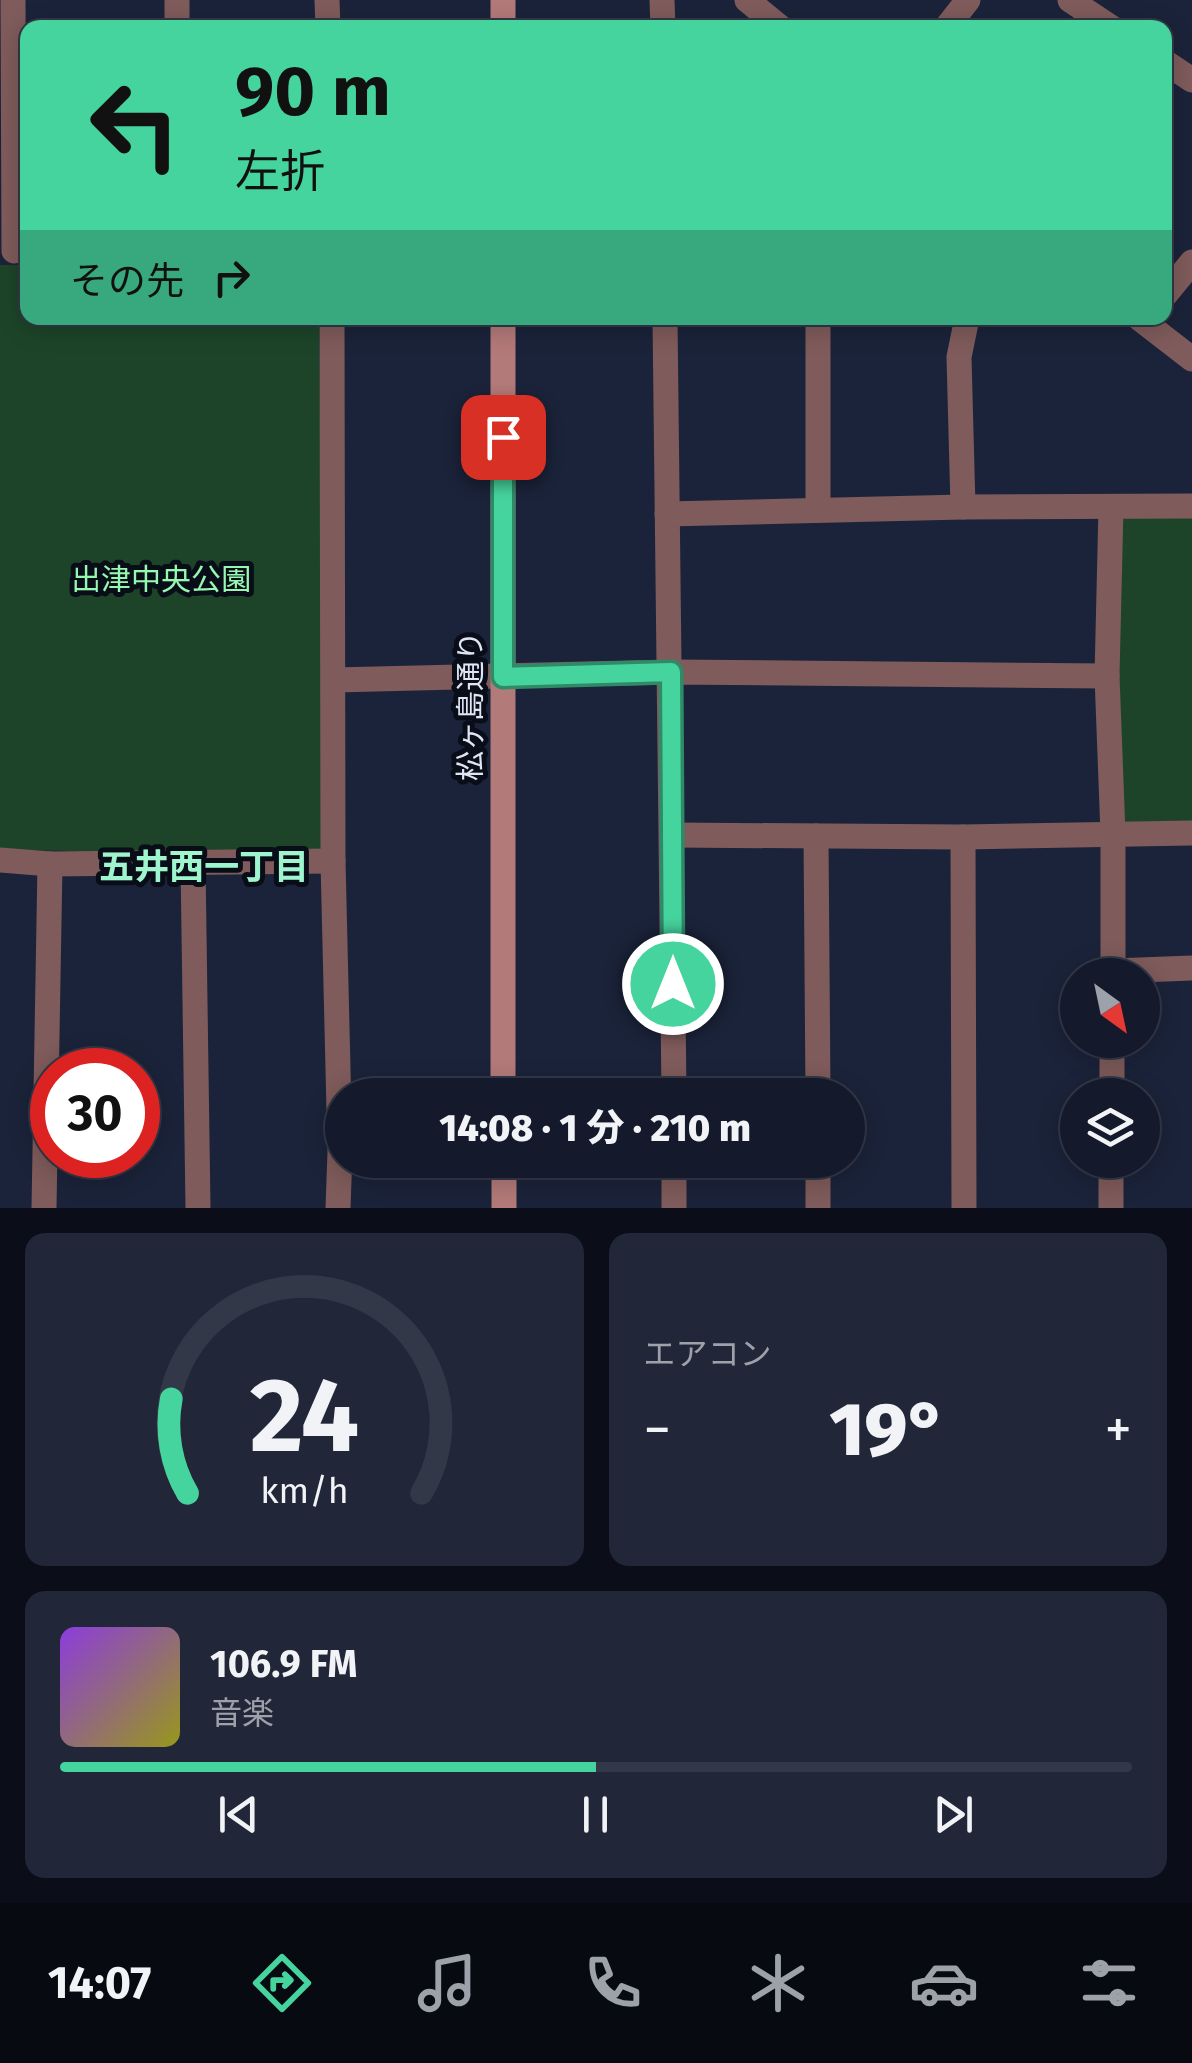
<!DOCTYPE html>
<html lang="ja">
<meta charset="utf-8">
<style>
:root{--surface:#141a2c;--page:#212738;--text:#f1f3f6;--muted:#9da1a9;--line:#333848;--accent:#46d49e}
body{margin:0;font-family:"Fira Sans","Noto Sans JP",sans-serif;background:var(--page);color:var(--text);height:100vh;display:flex;flex-direction:column;font-size:38px;white-space:nowrap}
*{box-sizing:border-box;margin:0}
p{font-size:32px;color:var(--muted)}
.icon{flex:none;width:55px;height:55px;fill:none;stroke:currentColor;stroke-width:2;stroke-linecap:round;stroke-linejoin:round}
.map{position:relative;height:1208px;overflow:hidden}
.panel{display:flex;flex-direction:column;gap:25px;padding:25px;background:#0b0e18;flex:1}
.panel>*{flex:none}
.banner{position:absolute;left:20px;top:20px;width:1152px;height:305px;border-radius:20px;box-shadow:0 5px 25px #0003,0 0 0 2px var(--line);background:#46d49e;color:#111;overflow:hidden}
.needle{width:65px;rotate:147deg}
.buttons{position:absolute;left:1060px;top:958px;display:grid;gap:20px}
.buttons a{display:grid;place-items:center;width:100px;height:100px;border-radius:50%;background:var(--surface);box-shadow:0 5px 25px #0003,0 0 0 2px var(--line);font-size:50px}
.speed{position:absolute;left:30px;top:1048px;display:flex;gap:20px;font-size:50px;font-weight:700;text-align:center}
.speed>*{display:grid;place-content:center;width:130px;height:130px;border-radius:50%;background:var(--surface);box-shadow:0 5px 25px #0003,0 0 0 2px var(--line);line-height:1}
.speed .limit{border:15px solid #d22;background:#fff;color:#111}
.pin{position:absolute;display:grid;place-items:center;width:85px;height:85px;color:#fff;margin:-42px;border-radius:20px;box-shadow:0 5px 15px #0006}
.me{position:absolute;width:110px;margin:-55px;rotate:0deg;stroke-linejoin:round;filter:drop-shadow(0 0 8px #0008)}
.turn{display:flex;align-items:center;gap:35px;height:210px;padding:0 50px;font-size:45px}
.turn .icon{width:130px;height:130px;stroke-width:2.5}
.turn b{display:block;font-size:70px;line-height:85px}
.then{display:flex;align-items:center;height:95px;padding:0 50px;background:#0003;gap:20px;font-size:38px}
.big{font-size:75px;font-weight:800;line-height:1.1}
.panel .card{flex:1;display:flex;flex-direction:column;justify-content:center;gap:15px;min-width:0;padding:0 35px;border-radius:20px;background:var(--page)}
.panel .dial{align-items:center;gap:0}
.dial svg{height:260px;overflow:visible;fill:none;stroke:var(--line);stroke-width:7;stroke-linecap:round;text-anchor:middle}
.dial text{fill:var(--text);stroke:none}
.song{display:flex;align-items:center;gap:30px}
.cover{width:120px;height:120px;border-radius:15px;background:linear-gradient(135deg,hsl(270 70% 55%),hsl(60 70% 35%))}
.played{height:10px;border-radius:5px;background:linear-gradient(90deg,var(--accent) 50%,var(--line) 50%)}
.keys{display:flex;justify-content:space-around;direction:ltr}
.heat{display:flex;justify-content:space-between;align-items:center;font-size:55px;direction:ltr}
.panel .tiles{flex:1;display:grid;gap:25px;grid-template-columns:1fr 1fr}
.card:last-child{grid-column:span 2}
.trip{position:absolute;left:325px;top:1078px;width:540px;height:100px;border-radius:50px;background:var(--surface);box-shadow:0 5px 25px #0003,0 0 0 2px var(--line);font-weight:800;line-height:100px;text-align:center}
.dock{display:flex;height:160px;justify-content:space-around;align-items:center;background:#080a12;color:var(--muted)}
.dock .icon{width:70px;height:70px}
.dock .on{color:var(--accent)}
.dock b{font-size:45px;color:var(--text)}
.map>svg:first-child{display:block}
.green{fill:#1d4429}
.lines{fill:none;stroke-linecap:round;stroke-linejoin:round}
.street{stroke:#7f5b5b;stroke-width:25}
.secondary{stroke:#b27a79;stroke-width:25}
.route-casing{stroke:#2e8a67;stroke-width:25}
.route{stroke:#46d49e;stroke-width:18}
.labels{text-anchor:middle;stroke-width:10;stroke-linejoin:round;paint-order:stroke}
.park-label{font-size:30px;fill:#96f7b1;stroke:#090d17}
.street-label{font-size:30px;fill:#dfe5f5;stroke:#090d17}
.quarter-label{font-size:35px;font-weight:bold;fill:#9ff5ce;stroke:#090d17}
</style>
<div class="map">
<svg width="1192" height="1208" viewBox="0 0 1192 1208">
<rect width="100%" height="100%" fill="#1b233a"/>
<!-- green -->
<g class="green">
<path d="M0 265H27L28 318H319L324 842 317 854 0 850Z"/>
<path d="M1111 507H1192V833L1113 834Z"/>
</g>
<g class="lines">
<!-- street -->
<g class="street">
<path d="M13 0 14 251"/>
<path d="M177 0V28"/>
<path d="M327 0 328 28"/>
<path d="M662 0 663 28"/>
<path d="M747 0 781 28"/>
<path d="M1070 0 1112 28"/>
<path d="M946 28 968 0"/>
<path d="M1165 62 1192 80"/>
<path d="M1165 295 1192 262"/>
<path d="M332 318 333 861 340 1152 338 1208"/>
<path d="M665 318 674 1095"/>
<path d="M818 318V510"/>
<path d="M1139 318 1192 359"/>
<path d="M963 507 959 357 967 318"/>
<path d="M1111 507 1107 676 1113 834V975"/>
<path d="M667 514 963 507 1192 506"/>
<path d="M334 680 671 672 1107 676"/>
<path d="M672 835 963 837 1192 833"/>
<path d="M816 836 818 1095"/>
<path d="M963 837 964 1208"/>
<path d="M0 860 50 864 333 861"/>
<path d="M193 864 198 1208"/>
<path d="M1113 971 1192 968"/>
<path d="M1112 1095V1040"/>
<path d="M818 1160V1208"/>
<path d="M44 1208 50 864"/>
<path d="M674 1208V1160"/>
<path d="M1111 1208V1160"/>
</g>
<!-- secondary -->
<g class="secondary">
<path d="M503 0V28"/>
<path d="M503 318V1095"/>
<path d="M504 1160V1208"/>
</g>
</g>
<g class="lines">
<defs>
<path id="route" d="M503 437V677L671 672 673 984"/>
</defs>
<!-- route casing -->
<use href="#route" class="route-casing"/>
<!-- route -->
<use href="#route" class="route"/>
</g>
<g class="labels">
<!-- park labels -->
<g class="park-label">
<text x="161" y="590">出津中央公園</text>
</g>
<!-- street labels -->
<g class="street-label">
<text transform="translate(471 706) rotate(-90)" y="10">松ヶ島通り</text>
</g>
<!-- quarter labels -->
<g class="quarter-label">
<text x="204" y="879">五井西一丁目</text>
</g>
</g>
</svg>
<div class="buttons">
<a><svg class="needle" viewBox="-14 -14 28 28"><path d="M0-13l5 13h-10z" fill="#e53935"/><path d="M0 13l5-13h-10z" fill="#9da1a9"/></svg></a>
<a><svg class="icon" aria-label="layers" viewBox="0 0 24 24"><path d="M12 4l9 5-9 5-9-5zM3 14l9 5 9-5"/></svg></a>
</div>
<div class="speed"><div class="limit">30</div></div>
<div class="pin" style="left:503px;top:437px;background:#d93025"><svg class="icon" aria-label="arrive" viewBox="0 0 24 24"><path d="M6 21V4h12l-3 4 3 4H6"/></svg></div>
<svg class="me" style="left:673px;top:984px" viewBox="-20 -20 40 40"><circle r="17" fill="#46d49e" stroke="#fff" stroke-width="3"/><path d="M0-11L8 9 0 5-8 9z" fill="#fff"/></svg>
<div class="trip">14:08 · 1 分 · 210 m</div>
<div class="banner">
<div class="turn"><svg class="icon" aria-label="left" viewBox="0 0 24 24"><path d="M17 20v-9H6M10 6l-5 5 5 5"/></svg><div><b>90 m</b>左折</div></div>
<div class="then">その先<svg class="icon" aria-label="right" viewBox="0 0 24 24"><path d="M7 20v-9h11M14 6l5 5-5 5"/></svg></div>
</div>
</div>
<section class="panel">
<div class="tiles">
<div class="card dial"><svg viewBox="0 0 100 80">
<path d="M14 69A42 42 0 1 1 86 69"/>
<path d="M14 69A42 42 0 0 1 9 40" stroke="#46d49e"/>
<text x="50" y="56" font-size="32" font-weight="700">24</text>
<text x="50" y="72" font-size="11">km/h</text>
</svg></div>
<div class="card"><p>エアコン</p>
<div class="heat"><a>−</a><b class="big">19°</b><a>+</a></div>
</div>
<div class="card">
<div class="song"><i class="cover"></i><div><b>106.9 FM</b><p>音楽</p></div></div>
<div class="played"></div>
<div class="keys"><svg class="icon" aria-label="previous" viewBox="0 0 24 24"><path d="M18 5L8 12l10 7zM5 5v14"/></svg><svg class="icon" aria-label="pause" viewBox="0 0 24 24"><path d="M8 5v14M16 5v14"/></svg><svg class="icon" aria-label="next" viewBox="0 0 24 24"><path d="M6 5l10 7-10 7zM19 5v14"/></svg></div>
</div>
</div>
</section>
<nav class="dock">
<b>14:07</b>
<svg class="icon on" aria-label="directions" viewBox="0 0 24 24"><path d="M12 3l9 9-9 9-9-9zM9 14v-3h6M13 9l2 2-2 2"/></svg>
<svg class="icon" aria-label="music" viewBox="0 0 24 24"><path d="M9 18V5l10-2v13"/><circle cx="6" cy="18" r="3"/><circle cx="16" cy="16" r="3"/></svg>
<svg class="icon" aria-label="phone" viewBox="0 0 24 24"><path d="M5 4h4l2 5-3 2q2 4 5 5l2-3 5 2v4C11 20 4 13 5 4z"/></svg>
<svg class="icon" aria-label="climate" viewBox="0 0 24 24"><path d="M12 3v18M4 7l16 10M4 17L20 7"/></svg>
<svg class="icon" aria-label="car" viewBox="0 0 24 24"><path d="M5 17H2v-5l4-1 3-4h7l3 4 3 1v5h-3M9 17h6M6 11h13"/><circle cx="7" cy="17" r="2"/><circle cx="17" cy="17" r="2"/></svg>
<svg class="icon" aria-label="filters" viewBox="0 0 24 24"><path d="M4 7h16M4 17h16"/><circle cx="9" cy="7" r="2"/><circle cx="15" cy="17" r="2"/></svg>
</nav>
